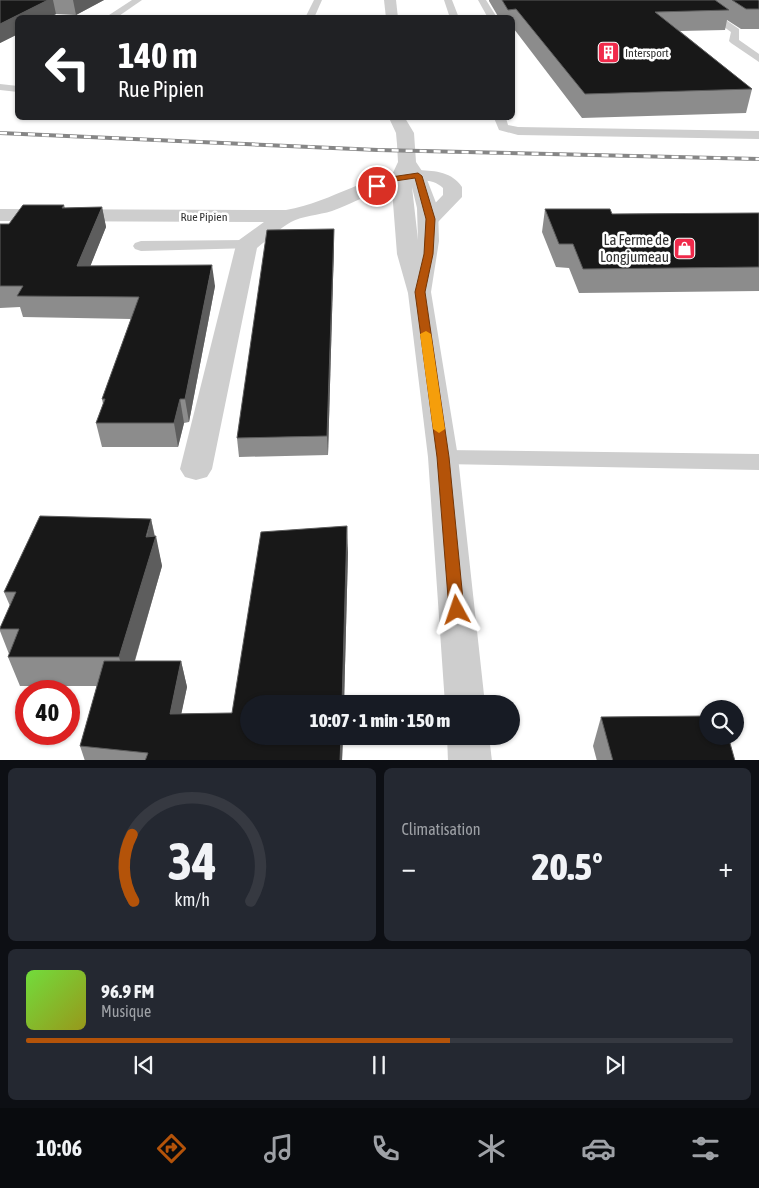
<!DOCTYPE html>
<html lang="fr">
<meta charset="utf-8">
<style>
:root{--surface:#171b24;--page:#242831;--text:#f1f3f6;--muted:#9ea1a6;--line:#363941;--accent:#b45309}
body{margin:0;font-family:"Asap Condensed",sans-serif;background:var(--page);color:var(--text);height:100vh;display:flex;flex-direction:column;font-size:19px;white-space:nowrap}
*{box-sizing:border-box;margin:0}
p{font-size:16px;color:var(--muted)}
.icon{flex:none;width:28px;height:28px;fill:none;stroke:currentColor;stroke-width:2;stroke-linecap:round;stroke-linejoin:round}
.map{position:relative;height:760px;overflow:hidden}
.panel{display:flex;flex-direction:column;gap:8px;padding:8px;background:#0d0f14;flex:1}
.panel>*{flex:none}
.banner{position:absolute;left:15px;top:15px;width:500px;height:105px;border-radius:8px;box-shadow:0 1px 4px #0004;background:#202124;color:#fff;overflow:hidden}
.tools{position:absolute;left:699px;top:700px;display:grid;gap:10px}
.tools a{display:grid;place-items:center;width:45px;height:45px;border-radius:50%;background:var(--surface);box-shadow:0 1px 4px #0004;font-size:25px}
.speed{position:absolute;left:15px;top:680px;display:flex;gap:10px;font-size:25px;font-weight:700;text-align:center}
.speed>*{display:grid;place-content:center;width:65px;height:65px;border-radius:50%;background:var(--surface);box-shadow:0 1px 4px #0004;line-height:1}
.speed .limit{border:8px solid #d22;background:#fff;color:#111}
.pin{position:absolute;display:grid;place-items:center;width:42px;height:42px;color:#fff;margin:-21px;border:2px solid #fff;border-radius:50%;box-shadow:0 1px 5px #0007}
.me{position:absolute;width:55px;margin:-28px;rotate:355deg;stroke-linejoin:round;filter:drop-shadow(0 0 4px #0008)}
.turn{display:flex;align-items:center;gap:18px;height:105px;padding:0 20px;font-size:22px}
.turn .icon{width:65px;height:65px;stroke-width:2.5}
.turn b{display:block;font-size:35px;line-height:42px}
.big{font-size:38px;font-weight:800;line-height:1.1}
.panel .card{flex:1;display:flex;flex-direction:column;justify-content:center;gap:8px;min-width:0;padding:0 18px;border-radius:8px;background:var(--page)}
.panel .dial{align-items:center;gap:0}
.dial svg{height:130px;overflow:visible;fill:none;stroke:var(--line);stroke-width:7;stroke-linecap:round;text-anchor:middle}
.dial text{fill:var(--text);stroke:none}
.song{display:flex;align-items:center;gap:15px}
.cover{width:60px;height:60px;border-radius:8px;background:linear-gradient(135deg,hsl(100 70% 55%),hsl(60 70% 35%))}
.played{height:5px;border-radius:2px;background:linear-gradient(90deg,var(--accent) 60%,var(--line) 60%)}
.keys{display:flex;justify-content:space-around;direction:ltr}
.heat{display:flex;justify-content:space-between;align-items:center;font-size:28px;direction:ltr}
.panel .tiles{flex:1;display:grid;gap:8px;grid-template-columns:1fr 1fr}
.card:last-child{grid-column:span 2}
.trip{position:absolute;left:240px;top:695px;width:280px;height:50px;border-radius:25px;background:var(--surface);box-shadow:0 1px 4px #0004;font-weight:800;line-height:50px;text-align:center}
.menu{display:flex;height:80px;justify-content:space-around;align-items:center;background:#090b0e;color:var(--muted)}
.menu .icon{width:35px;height:35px}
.menu .active{color:var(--accent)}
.menu b{font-size:22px;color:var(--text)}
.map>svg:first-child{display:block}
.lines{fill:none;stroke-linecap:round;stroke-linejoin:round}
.service{fill:#cecece;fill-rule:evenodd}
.minor{fill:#cecece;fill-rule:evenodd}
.tertiary{fill:#cecece;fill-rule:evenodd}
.rail-casing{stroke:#868686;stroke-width:4}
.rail{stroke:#fff;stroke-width:2.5;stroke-dasharray:7;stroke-linecap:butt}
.wall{fill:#8c8c8c}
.shaded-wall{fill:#5d5d5d}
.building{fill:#181818;stroke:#5d5d5d}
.route{fill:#b45309;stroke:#753606}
.slow{fill:#f59e0b}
.labels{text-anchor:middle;stroke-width:5;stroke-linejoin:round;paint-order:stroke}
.far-poi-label{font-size:12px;fill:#313131;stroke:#fff;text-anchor:start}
.far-street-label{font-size:12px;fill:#313131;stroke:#fff}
.poi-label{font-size:15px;fill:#313131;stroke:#fff;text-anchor:end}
</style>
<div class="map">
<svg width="759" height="761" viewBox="0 0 759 761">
<rect width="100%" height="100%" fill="#fff"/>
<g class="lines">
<!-- service -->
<g class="service">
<path d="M132 0H142L116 18 106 17Z"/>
<path d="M314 0H322L314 18H305Z"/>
<path d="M444 0H452L459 18H450Z"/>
<path d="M478 0H486L496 16 494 18H488Z"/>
<path d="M687 0H697L739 29V40L759 54V62L731 43 729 41 731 32Z"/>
<path d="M0 84 18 86V92L0 90Z"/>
<path d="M494 118H506L508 125 518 127 759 131V139L518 135 499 130Z"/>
<path d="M247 240 253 242 255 245 253 248 141 251 135 249 133 246 135 243 141 241Z"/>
<path d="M443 450 759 454V470L443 464 435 462 432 457 435 452Z"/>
</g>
<!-- minor -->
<path class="minor" d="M419 170C436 171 452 172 462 187V197L437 223 430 225 423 223 420 219 443 195V188C418 164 358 203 332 211 319 215 302 216 291 222 279 229 268 239 257 248L212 469 207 477 196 480 185 477 180 469 236 245 239 240 264 222 0 221V209L286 210C333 202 372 171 419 170Z"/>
<!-- tertiary -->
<g class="tertiary">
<path d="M384 0H396L398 18H386Z"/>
<path d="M389 118H405L414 133 416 162 426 177 438 208 439 241 431 292 458 457 485 704H445L428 457 408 293 397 254 391 177 398 162 397 144 396 133ZM412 187 417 208 418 240Z"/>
<path d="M447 736H489L492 761H448Z"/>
</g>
<defs>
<path id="rail" d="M0 133 378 150 759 159"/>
</defs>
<!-- rail casing -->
<use href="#rail" class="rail-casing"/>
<!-- rail -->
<use href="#rail" class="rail"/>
</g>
<!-- wall -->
<g class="wall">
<path d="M0 0H104L76 15 56 14 48 18H18V34L0 43Z"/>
<path d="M489 0H759V29H741L727 20 725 30 680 31 752 89 746 113 582 118 514 29H512V18H499L489 1Z"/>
<path d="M64 205 65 208 102 207 106 227 90 266 215 286 189 422 184 423 178 447H102L96 423 103 404 102 399 131 319 23 317 20 307 0 308V224H9Z"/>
<path d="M545 209 612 214 759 213V291L579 293 569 268 556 267 542 232Z"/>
<path d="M334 229V245L328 455 239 457 237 438Z"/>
<path d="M151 519 162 566 135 661H181L187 687 181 714 232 713 348 552 344 704H249V736H343L342 761H85L80 746 97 686H20L8 657 9 654 0 631V628L10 606 4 592Z"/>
<path d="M601 717 735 761H597L593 746Z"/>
</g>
<!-- shaded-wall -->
<g class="shaded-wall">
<path d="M48 0H53L56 14 48 18H18V34L0 43V24Z"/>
<path d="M73 0H104L76 15Z"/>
<path d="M102 207 106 227 82 287 77 266Z"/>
<path d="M334 229V245L328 455 327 436Z"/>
<path d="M212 265 215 286 189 422 185 399Z"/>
<path d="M180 399 184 423 178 447 174 423Z"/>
<path d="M151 519 155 539 156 536 162 566 127 687 119 657Z"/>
<path d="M347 526 348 552 344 704H342Z"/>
<path d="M181 661 187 687 176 739 170 714Z"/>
<path d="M341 736H343L342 761H340Z"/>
</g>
<!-- building -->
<g class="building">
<path d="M0 0H48L0 24Z"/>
<path d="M502 0H715L729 10 655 12 752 89 585 94 516 9 508 10Z"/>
<path d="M732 0H758L759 1V9H746Z"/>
<path d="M23 205H64L62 208 102 207 77 266 212 265 185 399H180L174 423H96L105 399H102L139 297 17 296 23 286H0V224H9Z"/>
<path d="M545 209H610L612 214 759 213V267L583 269 573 244H559Z"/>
<path d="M334 229 327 436 237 438 267 230Z"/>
<path d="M40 516 151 519 146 537 156 536 119 657H8L19 629H0V628L16 592H4Z"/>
<path d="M347 526 342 704H249V736H341L340 761H145L148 753 80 746 104 661H181L170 714 232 713 261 532Z"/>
<path d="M708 716V736H728L735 761H613L601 717Z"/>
</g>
<!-- route -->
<path class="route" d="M418 173 422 176 435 219 433 254 425 292 449 457 464 610 462 614 457 616 451 614 449 610 437 457 415 292 424 254 426 219 415 178 395 181 377 188 373 186 391 177Z"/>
<!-- slow -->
<path class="slow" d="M426 331 431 334 445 429 439 433 433 429 420 334Z"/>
<!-- icons -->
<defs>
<symbol id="building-square" viewBox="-11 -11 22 22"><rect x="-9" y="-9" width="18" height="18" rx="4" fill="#f02a4b" stroke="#fff"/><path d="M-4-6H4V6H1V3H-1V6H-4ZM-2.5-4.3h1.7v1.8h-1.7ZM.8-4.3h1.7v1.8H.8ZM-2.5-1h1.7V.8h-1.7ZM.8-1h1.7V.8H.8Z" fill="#fff"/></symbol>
<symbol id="shop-square" viewBox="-11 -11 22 22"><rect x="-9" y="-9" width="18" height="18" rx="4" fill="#f02a4b" stroke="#fff"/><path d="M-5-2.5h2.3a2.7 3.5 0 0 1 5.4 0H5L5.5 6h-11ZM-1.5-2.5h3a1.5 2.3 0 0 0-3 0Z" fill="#fff"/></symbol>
</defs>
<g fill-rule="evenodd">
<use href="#building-square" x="596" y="40" width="25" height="25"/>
<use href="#shop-square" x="672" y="236" width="25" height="25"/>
</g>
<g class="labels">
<!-- far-poi labels -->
<g class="far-poi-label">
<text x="625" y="57">Intersport</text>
</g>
<!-- far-street labels -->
<g class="far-street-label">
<text x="204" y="221">Rue Pipien</text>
</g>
<!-- poi labels -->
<g class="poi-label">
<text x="669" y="245">La Ferme de<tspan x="669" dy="17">Longjumeau</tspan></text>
</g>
</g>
</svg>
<div class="tools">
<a><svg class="icon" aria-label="search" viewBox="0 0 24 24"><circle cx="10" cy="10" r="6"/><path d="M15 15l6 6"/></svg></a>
</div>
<div class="speed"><div class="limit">40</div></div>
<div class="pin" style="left:377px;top:186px;background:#d93025"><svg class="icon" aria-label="arrive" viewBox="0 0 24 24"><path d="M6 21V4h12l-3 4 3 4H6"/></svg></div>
<svg class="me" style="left:457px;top:610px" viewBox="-20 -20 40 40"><path d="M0-17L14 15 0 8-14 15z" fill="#b45309" stroke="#fff" stroke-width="4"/></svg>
<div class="trip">10:07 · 1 min · 150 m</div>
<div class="banner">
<div class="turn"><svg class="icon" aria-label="left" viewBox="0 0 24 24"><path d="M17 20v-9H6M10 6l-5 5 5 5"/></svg><div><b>140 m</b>Rue Pipien</div></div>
</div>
</div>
<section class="panel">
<div class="tiles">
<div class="card dial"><svg viewBox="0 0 100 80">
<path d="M14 69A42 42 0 1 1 86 69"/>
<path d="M14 69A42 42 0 0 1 13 28" stroke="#b45309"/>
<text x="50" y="56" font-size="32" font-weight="700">34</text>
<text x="50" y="72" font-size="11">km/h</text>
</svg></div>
<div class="card"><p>Climatisation</p>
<div class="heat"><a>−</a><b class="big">20.5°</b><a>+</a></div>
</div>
<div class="card">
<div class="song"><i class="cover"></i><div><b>96.9 FM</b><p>Musique</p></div></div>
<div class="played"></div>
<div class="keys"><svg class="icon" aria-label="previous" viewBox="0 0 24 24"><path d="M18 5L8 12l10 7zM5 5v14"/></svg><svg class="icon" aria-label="pause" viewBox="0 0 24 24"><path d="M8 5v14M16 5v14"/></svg><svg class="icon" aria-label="next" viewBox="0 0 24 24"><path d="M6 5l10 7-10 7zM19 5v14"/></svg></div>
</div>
</div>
</section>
<nav class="menu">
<b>10:06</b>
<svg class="icon active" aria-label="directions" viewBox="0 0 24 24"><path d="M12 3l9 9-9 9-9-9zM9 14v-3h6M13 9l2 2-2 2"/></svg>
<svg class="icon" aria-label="music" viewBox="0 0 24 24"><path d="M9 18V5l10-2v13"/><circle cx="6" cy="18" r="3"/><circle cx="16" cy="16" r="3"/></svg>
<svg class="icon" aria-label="phone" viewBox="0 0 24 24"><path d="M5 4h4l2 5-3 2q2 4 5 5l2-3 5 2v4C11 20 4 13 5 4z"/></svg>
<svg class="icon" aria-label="climate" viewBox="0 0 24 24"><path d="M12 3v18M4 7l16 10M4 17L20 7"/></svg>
<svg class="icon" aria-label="car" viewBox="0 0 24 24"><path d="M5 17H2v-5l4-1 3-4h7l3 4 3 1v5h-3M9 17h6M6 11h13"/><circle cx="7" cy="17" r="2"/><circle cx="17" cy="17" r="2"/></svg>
<svg class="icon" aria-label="filters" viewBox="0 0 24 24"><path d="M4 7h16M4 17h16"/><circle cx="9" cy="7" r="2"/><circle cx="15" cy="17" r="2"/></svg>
</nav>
